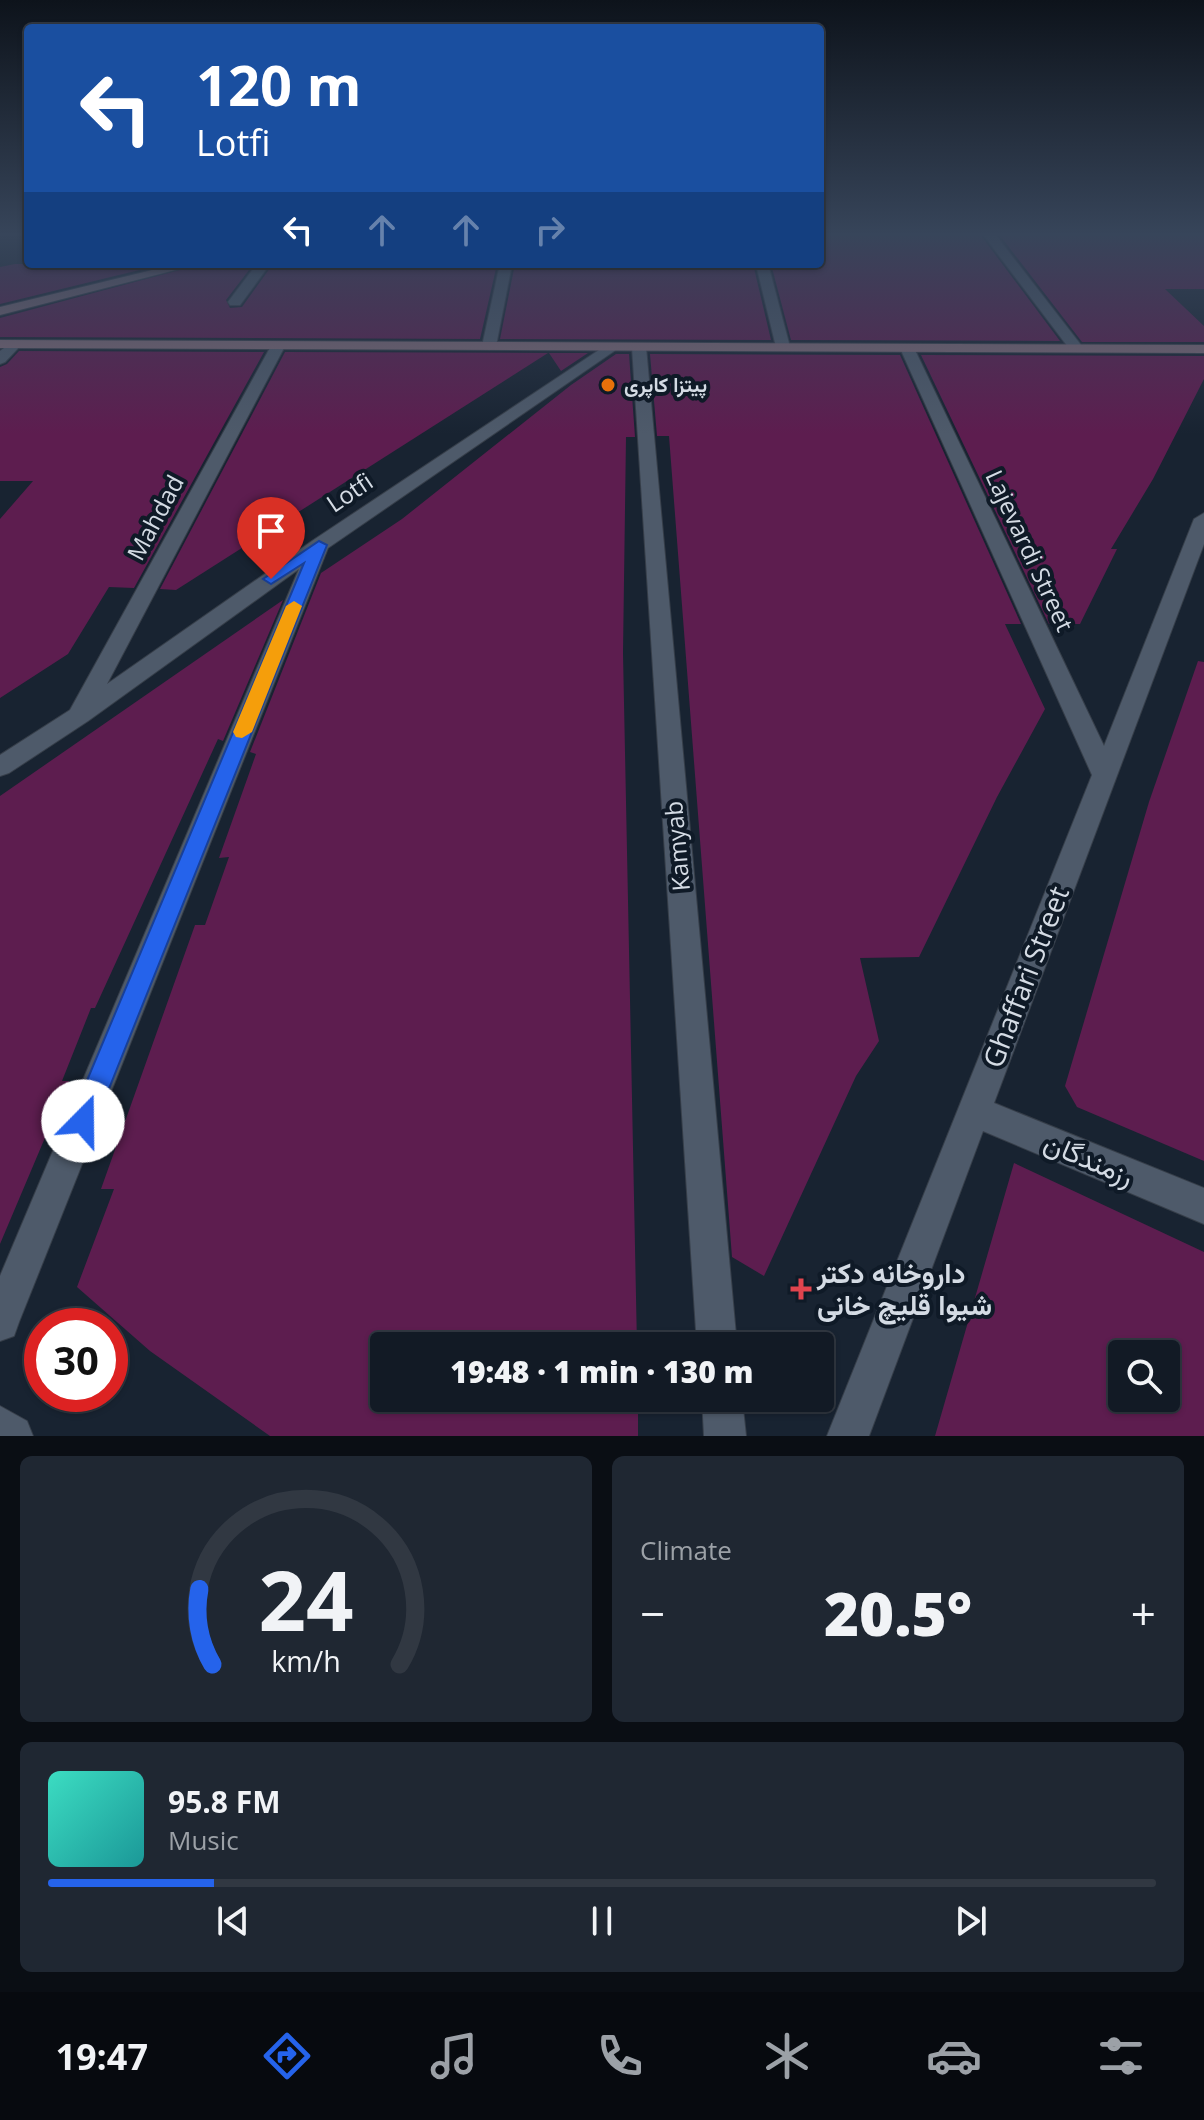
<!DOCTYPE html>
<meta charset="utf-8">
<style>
:root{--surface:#121a25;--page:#1f2732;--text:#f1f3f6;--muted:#9ca1a7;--line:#313842;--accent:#2563eb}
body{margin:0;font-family:"Open Sans",Vazirmatn,sans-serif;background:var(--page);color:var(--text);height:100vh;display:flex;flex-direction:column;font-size:30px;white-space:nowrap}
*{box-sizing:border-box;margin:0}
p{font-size:26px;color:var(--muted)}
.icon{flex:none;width:44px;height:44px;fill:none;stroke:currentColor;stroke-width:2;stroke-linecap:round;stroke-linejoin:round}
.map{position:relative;height:1436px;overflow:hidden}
.panel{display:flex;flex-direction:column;gap:20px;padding:20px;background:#0a0e14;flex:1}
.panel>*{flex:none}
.hud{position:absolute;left:24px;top:24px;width:800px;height:244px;border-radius:8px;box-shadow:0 2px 6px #0004,0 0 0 2px var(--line);background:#1a4fa0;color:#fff;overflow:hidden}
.fabs{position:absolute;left:1108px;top:1340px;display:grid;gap:16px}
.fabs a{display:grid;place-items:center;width:72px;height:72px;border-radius:8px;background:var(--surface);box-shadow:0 2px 6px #0004,0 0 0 2px var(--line);font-size:40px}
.speed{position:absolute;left:24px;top:1308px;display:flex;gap:16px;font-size:40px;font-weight:700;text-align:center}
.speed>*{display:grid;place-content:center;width:104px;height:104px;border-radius:50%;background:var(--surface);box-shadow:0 2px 6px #0004,0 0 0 2px var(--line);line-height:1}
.speed .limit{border:12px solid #d22;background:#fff;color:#111}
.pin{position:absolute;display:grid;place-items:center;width:68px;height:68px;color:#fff;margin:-82px -34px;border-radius:50% 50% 50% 0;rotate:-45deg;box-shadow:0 0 8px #0007}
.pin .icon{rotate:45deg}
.me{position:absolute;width:88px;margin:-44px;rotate:22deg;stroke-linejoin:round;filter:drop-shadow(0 0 6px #0008)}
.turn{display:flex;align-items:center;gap:28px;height:168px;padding:0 40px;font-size:36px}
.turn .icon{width:104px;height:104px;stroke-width:2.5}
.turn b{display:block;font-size:56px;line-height:68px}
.lanes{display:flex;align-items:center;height:76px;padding:0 40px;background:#0003;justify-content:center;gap:40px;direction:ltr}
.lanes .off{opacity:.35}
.big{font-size:60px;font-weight:800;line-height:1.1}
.panel .card{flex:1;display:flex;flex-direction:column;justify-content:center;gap:12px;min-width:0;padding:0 28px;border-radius:12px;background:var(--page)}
.panel .dial{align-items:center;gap:0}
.dial svg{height:208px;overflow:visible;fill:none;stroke:var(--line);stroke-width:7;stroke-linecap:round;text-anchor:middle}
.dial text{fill:var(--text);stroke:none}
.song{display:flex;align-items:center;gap:24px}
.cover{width:96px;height:96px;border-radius:12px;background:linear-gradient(135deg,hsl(170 70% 55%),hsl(180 70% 35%))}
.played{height:8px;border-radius:4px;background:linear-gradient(90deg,var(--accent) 15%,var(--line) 15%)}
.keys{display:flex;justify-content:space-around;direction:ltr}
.heat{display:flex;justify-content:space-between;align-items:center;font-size:44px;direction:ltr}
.panel .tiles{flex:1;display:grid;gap:20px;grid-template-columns:1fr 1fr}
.card:last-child{grid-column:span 2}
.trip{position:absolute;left:370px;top:1332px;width:464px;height:80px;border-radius:8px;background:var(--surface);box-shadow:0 2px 6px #0004,0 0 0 2px var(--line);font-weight:800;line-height:80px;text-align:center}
.tabs{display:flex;height:128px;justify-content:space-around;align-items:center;background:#070a0f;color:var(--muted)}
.tabs .icon{width:56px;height:56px}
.tabs .current{color:var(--accent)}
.tabs b{font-size:36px;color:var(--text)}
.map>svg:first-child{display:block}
.building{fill:#5d1d4f;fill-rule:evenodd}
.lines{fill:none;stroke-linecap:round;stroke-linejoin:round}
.street-casing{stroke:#363e49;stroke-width:2}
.secondary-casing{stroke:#363e49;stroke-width:2}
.street{fill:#4e5a6a;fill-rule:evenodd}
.secondary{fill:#806a77;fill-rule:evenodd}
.route{fill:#2563eb;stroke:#184099;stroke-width:2}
.slow{fill:#f59e0b}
.food-dot{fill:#e8710a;stroke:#0f1a27;stroke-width:3}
.health-dot{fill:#e0444e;stroke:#0f1a27;stroke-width:3}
.labels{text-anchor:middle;stroke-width:8;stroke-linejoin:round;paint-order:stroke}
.far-poi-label{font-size:20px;font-weight:bold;fill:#d4dbe4;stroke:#0f1a27;text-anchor:start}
.street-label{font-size:24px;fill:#d4dbe4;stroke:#0f1a27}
.near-street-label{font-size:28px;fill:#d4dbe4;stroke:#0f1a27}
.near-poi-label{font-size:28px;font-weight:bold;fill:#d4dbe4;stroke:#0f1a27;text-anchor:start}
</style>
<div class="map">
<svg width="1204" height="1436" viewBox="0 0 1204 1436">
<rect width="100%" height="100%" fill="#182331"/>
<!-- building -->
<g class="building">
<path d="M820 233H979L1060 341 791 340 771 264H820Z"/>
<path d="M998 233H1204V289H1165L1204 326V342H1082Z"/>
<path d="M15 264H164L0 304V267Z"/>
<path d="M202 264 249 270 226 300 230 308 242 307 273 264H497L480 339 0 337V318Z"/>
<path d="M515 264H753L771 340 500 339Z"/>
<path d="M19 351 264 352 134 588 109 587 68 654 0 698V519L33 481H0V367L7 364Z"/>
<path d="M285 352 548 353 176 590 160 589Z"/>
<path d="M549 353H588L561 371Z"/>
<path d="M616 354H629L635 437H626L623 653 637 1346H384V1398H638V1436H270L150 1351 77 1287 114 1189H101L195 925H205L229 857 219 858 256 754 250 752 321 573 402 519 571 385Z"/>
<path d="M650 354 900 355 1021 624H1005L1045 709 997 797 919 957 860 958 879 1041 856 1076 764 1276 732 1257 669 436H657Z"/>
<path d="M921 355 1204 356V379L1153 479 1111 549H1117L1080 624H1049Z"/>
<path d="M283 600 223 741 218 739 95 1008H91L62 1081H69L0 1244V796Z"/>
<path d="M1198 661 1204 662V1161L1077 1107 1065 1086 1149 802Z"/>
<path d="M1014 1163 1204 1252V1436H935ZM1122 1354H1166V1398H1122Z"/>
</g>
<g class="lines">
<defs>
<g id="street">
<path d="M982 233H994L1081 345V351H1071Z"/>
<path d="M257 264H270L240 305H230L228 302Z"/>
<path d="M500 264H512L496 346 489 350 482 346Z"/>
<path d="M756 264H768L790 347 788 350 783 351 776 347Z"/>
<path d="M15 340 22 344 5 362 0 364V351Z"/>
<path d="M278 342 285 346 107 684 312 541 608 344 613 343 620 347 328 548 19 1322 14 1336 0 1341V1276L299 569 88 721 9 773 0 776V755L70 710 271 346Z"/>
<path d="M639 343 646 347 737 1346H697L632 347Z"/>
<path d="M907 344 914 348 1104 746 1194 519 1204 513V544L994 1103 1204 1188V1224L983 1131 869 1436H827L1092 775 900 348Z"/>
<path d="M702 1398H742L746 1436H704Z"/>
<path d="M0 1406 27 1421 33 1436H0Z"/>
</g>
<g id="secondary">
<path d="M177 264H199L0 315V307Z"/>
<path d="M0 340 1204 345V353L0 348Z"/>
</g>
</defs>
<!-- street casing -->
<use href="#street" class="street-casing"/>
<!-- secondary casing -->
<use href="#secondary" class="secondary-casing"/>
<!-- street -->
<use href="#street" class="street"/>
<!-- secondary -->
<use href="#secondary" class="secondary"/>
</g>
<!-- sky -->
<linearGradient id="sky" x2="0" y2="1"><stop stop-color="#0d131b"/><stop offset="0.54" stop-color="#37455a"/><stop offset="1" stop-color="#37455a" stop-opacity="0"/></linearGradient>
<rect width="1204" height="434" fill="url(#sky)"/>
<!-- route -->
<path class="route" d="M319 541 327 545 96 1121 92 1129 83 1133 74 1129 70 1121 304 563 271 584 263 579Z"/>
<!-- slow -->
<path class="slow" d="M294 601 302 606 252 732 242 738 236 737 233 732 286 606Z"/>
<!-- markers -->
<circle class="food-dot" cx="608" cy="385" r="8"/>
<path class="health-dot" d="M797 1277h8v8h8v8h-8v8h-8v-8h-8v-8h8z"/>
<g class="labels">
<!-- far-poi labels -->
<g class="far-poi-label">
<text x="624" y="392">پیتزا کاپری</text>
</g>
<!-- street labels -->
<g class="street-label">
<text transform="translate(350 493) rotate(-34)" y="8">Lotfi</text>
<text transform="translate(156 518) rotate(-62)" y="8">Mahdad</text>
<text transform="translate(1029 551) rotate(65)" y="8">Lajevardi Street</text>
<text transform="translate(678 846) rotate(-95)" y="8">Kamyab</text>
</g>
<!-- near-street labels -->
<g class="near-street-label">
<text transform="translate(1026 977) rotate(-69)" y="10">Ghaffari Street</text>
<text transform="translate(1089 1159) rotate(23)" y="10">رزمندگان</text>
</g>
<!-- near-poi labels -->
<g class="near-poi-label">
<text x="817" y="1283">داروخانه دکتر<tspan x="817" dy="32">شیوا قلیچ خانی</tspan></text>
</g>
</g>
</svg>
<div class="fabs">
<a><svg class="icon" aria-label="search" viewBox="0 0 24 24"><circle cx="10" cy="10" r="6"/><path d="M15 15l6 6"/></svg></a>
</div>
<div class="speed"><div class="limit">30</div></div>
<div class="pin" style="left:271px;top:579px;background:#d93025"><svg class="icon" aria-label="arrive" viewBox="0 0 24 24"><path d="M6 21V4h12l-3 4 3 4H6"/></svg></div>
<svg class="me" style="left:83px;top:1121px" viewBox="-20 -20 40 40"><circle r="19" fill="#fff"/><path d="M0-13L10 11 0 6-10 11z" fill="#2563eb"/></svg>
<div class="trip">19:48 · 1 min · 130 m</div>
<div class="hud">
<div class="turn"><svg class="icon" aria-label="left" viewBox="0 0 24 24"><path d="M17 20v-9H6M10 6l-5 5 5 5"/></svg><div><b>120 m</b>Lotfi</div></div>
<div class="lanes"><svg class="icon" aria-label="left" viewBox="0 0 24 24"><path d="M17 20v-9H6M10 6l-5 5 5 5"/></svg><svg class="icon off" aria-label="ahead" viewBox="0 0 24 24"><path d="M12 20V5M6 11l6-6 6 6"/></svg><svg class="icon off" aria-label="ahead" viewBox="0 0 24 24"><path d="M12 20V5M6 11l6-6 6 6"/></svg><svg class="icon off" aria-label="right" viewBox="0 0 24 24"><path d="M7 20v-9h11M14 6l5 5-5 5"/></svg></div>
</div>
</div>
<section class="panel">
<div class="tiles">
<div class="card dial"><svg viewBox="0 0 100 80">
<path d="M14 69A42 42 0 1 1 86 69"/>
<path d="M14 69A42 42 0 0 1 9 40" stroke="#2563eb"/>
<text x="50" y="56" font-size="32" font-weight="700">24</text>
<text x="50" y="72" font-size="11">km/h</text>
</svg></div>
<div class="card"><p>Climate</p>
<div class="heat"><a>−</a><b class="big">20.5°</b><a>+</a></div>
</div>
<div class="card">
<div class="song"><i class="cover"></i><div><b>95.8 FM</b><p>Music</p></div></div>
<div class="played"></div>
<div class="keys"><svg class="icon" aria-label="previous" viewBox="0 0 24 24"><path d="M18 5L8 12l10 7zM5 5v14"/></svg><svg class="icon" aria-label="pause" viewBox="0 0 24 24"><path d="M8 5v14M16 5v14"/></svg><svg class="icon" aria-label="next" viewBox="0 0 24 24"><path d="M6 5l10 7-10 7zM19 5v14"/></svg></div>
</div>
</div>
</section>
<nav class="tabs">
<b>19:47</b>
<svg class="icon current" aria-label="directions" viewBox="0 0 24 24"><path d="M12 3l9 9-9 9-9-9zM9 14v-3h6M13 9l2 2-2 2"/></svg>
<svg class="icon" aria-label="music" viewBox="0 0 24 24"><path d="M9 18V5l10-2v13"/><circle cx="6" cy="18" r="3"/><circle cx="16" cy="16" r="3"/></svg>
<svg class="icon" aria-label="phone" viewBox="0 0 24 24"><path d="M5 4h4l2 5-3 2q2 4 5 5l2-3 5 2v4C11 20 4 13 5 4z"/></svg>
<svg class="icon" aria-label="climate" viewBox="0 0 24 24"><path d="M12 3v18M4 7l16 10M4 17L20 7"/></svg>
<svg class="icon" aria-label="car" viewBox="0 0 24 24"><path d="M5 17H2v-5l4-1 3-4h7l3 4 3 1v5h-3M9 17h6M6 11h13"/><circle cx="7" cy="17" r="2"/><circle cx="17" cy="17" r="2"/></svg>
<svg class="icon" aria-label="filters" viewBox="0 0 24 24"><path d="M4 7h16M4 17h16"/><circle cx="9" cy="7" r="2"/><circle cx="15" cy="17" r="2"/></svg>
</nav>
